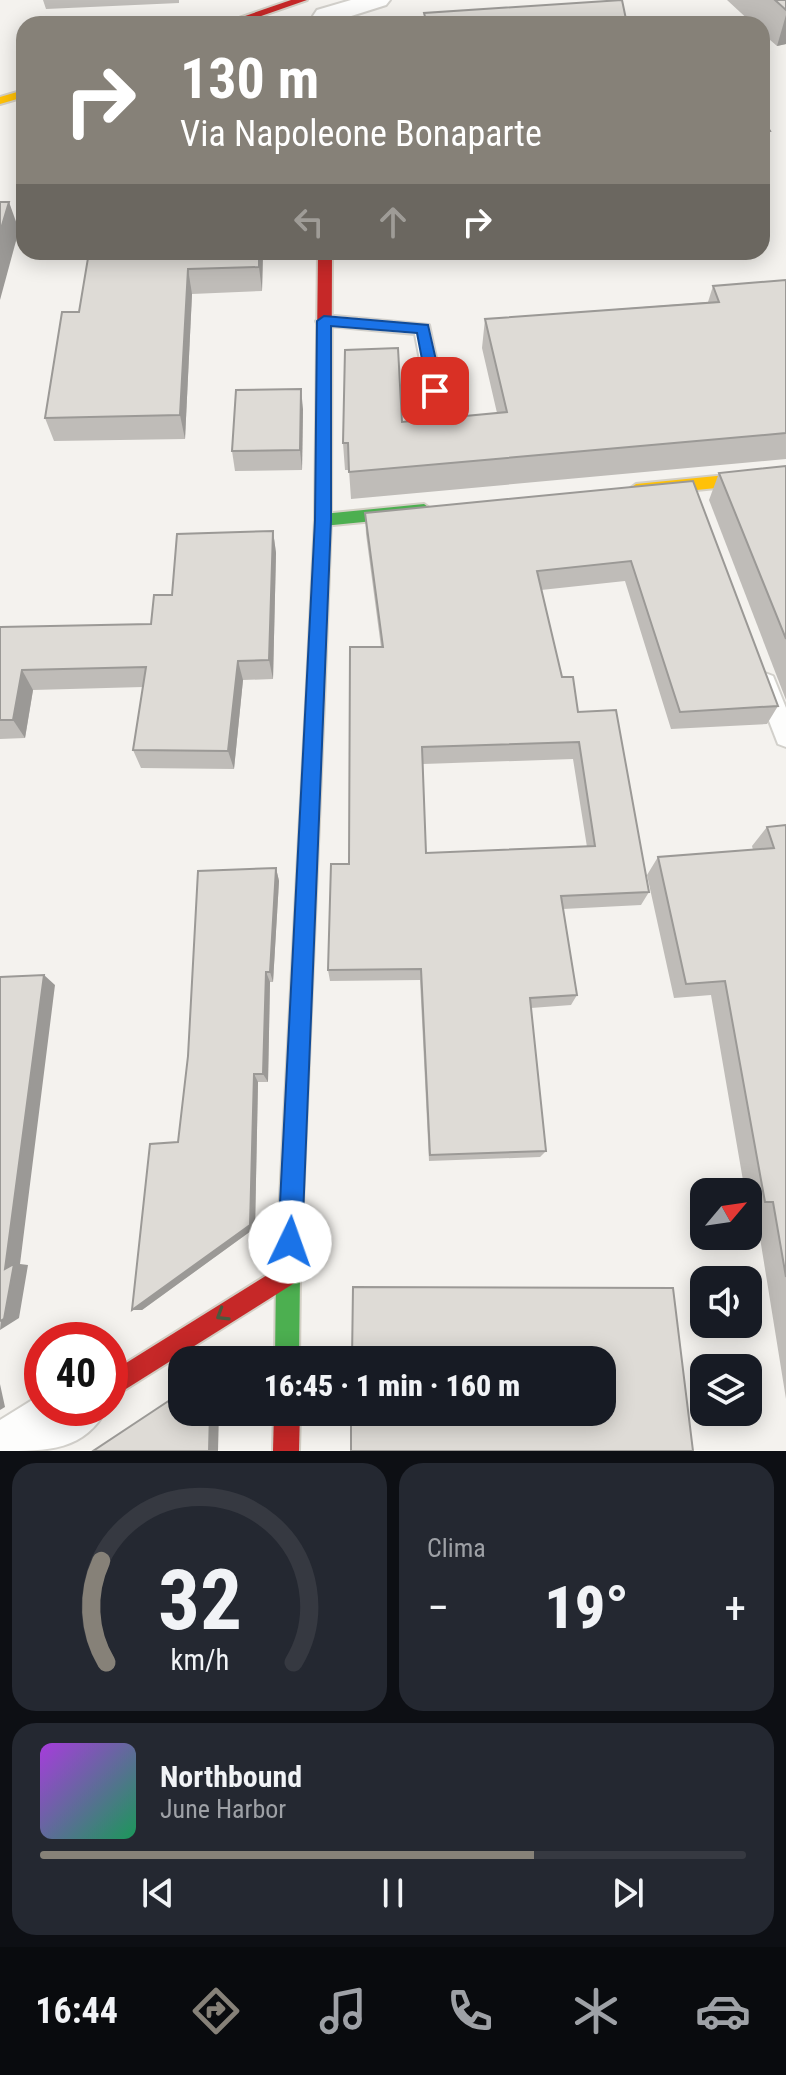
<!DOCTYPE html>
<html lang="it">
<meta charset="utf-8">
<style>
:root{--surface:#171b24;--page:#242831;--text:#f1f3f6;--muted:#9ea1a6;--line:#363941;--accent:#868178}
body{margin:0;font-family:"Roboto Condensed",sans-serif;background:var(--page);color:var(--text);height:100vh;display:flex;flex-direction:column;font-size:30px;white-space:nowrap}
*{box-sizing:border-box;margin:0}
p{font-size:26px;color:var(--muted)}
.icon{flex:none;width:44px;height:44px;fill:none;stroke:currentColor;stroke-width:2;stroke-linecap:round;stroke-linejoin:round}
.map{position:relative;height:1451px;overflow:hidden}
.sheet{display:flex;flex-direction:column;gap:12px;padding:12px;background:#0d0f14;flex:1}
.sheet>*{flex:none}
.hud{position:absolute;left:16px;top:16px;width:754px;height:244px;border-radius:24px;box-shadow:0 4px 20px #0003;background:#868178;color:#fff;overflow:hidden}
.needle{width:52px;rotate:61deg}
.buttons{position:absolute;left:690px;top:1178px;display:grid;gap:16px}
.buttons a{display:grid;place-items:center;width:72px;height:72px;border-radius:16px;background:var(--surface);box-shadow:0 4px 20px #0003;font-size:40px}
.speed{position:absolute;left:24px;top:1322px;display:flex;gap:16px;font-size:40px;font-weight:700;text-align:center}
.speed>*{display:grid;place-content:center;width:104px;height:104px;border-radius:50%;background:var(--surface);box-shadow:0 4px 20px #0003;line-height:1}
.speed .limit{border:12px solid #d22;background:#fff;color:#111}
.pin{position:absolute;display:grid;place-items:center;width:68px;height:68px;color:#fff;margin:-34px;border-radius:16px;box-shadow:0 4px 12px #0006}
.me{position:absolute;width:88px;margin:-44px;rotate:3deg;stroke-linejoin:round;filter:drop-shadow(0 0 6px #0008)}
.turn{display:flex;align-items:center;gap:28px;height:168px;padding:0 32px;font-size:36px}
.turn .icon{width:104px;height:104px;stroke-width:2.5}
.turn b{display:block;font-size:56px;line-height:68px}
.lanes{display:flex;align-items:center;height:76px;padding:0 32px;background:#0003;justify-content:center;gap:40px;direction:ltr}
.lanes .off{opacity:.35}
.big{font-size:60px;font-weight:800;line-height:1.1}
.sheet .widget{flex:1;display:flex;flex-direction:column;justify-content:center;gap:12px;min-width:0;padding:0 28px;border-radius:24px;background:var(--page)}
.sheet .dial{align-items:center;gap:0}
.dial svg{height:208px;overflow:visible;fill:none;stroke:var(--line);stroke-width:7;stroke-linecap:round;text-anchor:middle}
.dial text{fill:var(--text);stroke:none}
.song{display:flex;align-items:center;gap:24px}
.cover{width:96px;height:96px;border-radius:12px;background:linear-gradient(135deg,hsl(280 70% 55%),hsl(150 70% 35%))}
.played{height:8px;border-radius:4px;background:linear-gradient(90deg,var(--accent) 70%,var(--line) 70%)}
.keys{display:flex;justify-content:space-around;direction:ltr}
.heat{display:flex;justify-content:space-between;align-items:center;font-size:44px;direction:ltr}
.sheet .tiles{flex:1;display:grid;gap:12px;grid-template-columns:1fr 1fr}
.widget:last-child{grid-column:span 2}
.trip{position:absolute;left:168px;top:1346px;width:448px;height:80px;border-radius:24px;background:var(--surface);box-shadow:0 4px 20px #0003;font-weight:800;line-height:80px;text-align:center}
.tabs{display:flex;height:128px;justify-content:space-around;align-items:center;background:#090b0e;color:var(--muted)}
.tabs .icon{width:56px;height:56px}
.tabs .active{color:var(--accent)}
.tabs b{font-size:36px;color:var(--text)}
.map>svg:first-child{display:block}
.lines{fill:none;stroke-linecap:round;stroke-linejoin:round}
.lane-casing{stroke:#d2d0cb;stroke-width:4}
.street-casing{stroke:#d2d0cb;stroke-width:4}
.fast-casing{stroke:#d3cfc5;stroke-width:4}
.slow-casing{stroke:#d3cfc5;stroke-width:4}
.jam-casing{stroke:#d3cfc5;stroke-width:4}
.lane{fill:#fdfdfc;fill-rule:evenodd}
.street{fill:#fdfdfc;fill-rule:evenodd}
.fast{fill:#4caf50;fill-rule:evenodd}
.slow{fill:#ffc107;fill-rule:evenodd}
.jam{fill:#c62828;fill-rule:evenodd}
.wall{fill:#bfbcb8;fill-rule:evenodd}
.shaded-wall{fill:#9b9996}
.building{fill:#dedbd6;stroke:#9b9996;stroke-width:2;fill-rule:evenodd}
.oneway{stroke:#4b593e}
.route{fill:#1a73e8;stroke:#114b97;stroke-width:2}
</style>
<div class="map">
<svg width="786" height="1451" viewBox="0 0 786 1451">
<rect width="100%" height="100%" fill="#f4f2ee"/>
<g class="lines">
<defs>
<g id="lane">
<path d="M324 315 429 325 450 423 447 428H435L432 423 415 334 318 325 316 321Z"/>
<path d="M765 673 773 676 786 708V747L778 744 754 682 757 676Z"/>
</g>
<g id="street">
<path d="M351 0H390L386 5 326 24 317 22 313 16 317 10Z"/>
<path d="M42 1394V1408H107C85 1451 48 1451 0 1451V1420Z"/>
</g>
<g id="fast">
<path d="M424 504 432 510 424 516 323 526 315 520 323 514Z"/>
<path d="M315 695 321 698 324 703 300 1274 299 1360H275L276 1274 306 703 309 698Z"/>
</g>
<g id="slow">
<path d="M24 90V97L0 104V97Z"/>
<path d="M786 469V481L636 496 628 490 636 484Z"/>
</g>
<g id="jam">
<path d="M291 0H307L238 24H222Z"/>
<path d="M318 252H332L331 520 324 703 321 708H309L306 703 315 520Z"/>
<path d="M288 1262 296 1266 300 1274 296 1282 110 1399V1373Z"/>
<path d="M274 1412H300L299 1451H273Z"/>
</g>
</defs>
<!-- lane casing -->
<use href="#lane" class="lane-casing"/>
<!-- street casing -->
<use href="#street" class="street-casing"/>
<!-- fast casing -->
<use href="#fast" class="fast-casing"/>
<!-- slow casing -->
<use href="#slow" class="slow-casing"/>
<!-- jam casing -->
<use href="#jam" class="jam-casing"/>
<!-- lane -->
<use href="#lane" class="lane"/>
<!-- street -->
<use href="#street" class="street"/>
<!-- fast -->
<use href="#fast" class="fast"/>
<!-- slow -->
<use href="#slow" class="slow"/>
<!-- jam -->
<use href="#jam" class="jam"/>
</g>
<!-- wall -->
<g class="wall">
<path d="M43 0H179V3L46 9Z"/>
<path d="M727 0H786V44L777 46 762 33V24H753Z"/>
<path d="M762 118 770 131 762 152Z"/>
<path d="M89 252H263L262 291 192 294 185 439 54 441 45 418 79 312Z"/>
<path d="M786 280V459L351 499 349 470H345L343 443 402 422 497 413 482 348 485 319 708 302 713 286Z"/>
<path d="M303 409 302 470 235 471 232 451Z"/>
<path d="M786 466V700L709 500 719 473Z"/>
<path d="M693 481 778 706 767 724 671 729 625 581 541 590 562 677 578 712 649 892 641 905 563 909 577 995 571 1005 531 1008 546 1151 540 1157 429 1161 420 980 330 981 328 970 349 864 381 647 366 534 365 513ZM573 759 587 847 426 853 423 764Z"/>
<path d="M273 531 276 553 273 679 243 680 234 769 141 768 133 750 143 687 33 690 25 738 0 739V627L151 624 172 595Z"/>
<path d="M786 825V1399L755 1207H748V1192H745L711 995 674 998 647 875 658 857 753 850 752 846 767 827Z"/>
<path d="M276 868 279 881 273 982H270L268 1082H258L255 1228 142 1310 178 1142 188 1056Z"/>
</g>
<!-- shaded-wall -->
<g class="shaded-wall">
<path d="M786 15V44L777 46Z"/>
<path d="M9 202 19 230 0 300V232Z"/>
<path d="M259 252H263L262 291 259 267Z"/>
<path d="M188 269 192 294 185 439 180 415Z"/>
<path d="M301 389 303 409 302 470 300 450Z"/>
<path d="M273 531 276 553 273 679 269 660Z"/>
<path d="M238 661 243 680 234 769 228 751Z"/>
<path d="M22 670 33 690 25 738 13 720Z"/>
<path d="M276 868 279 881 273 982 270 972Z"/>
<path d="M266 972 270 982 268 1082 263 1074Z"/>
<path d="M44 975 55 985 20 1264 28 1265 19 1318 0 1330 5 1269Z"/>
<path d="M254 1074 258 1082 255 1228 142 1310H132Z"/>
<path d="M0 1384 5 1407 0 1410Z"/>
<path d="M210 1412H219L218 1451H209Z"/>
</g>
<!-- building -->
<g class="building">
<path d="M622 0 627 24H427L424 13Z"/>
<path d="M775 0H786V10Z"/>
<path d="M762 118 770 131 762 132Z"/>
<path d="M0 202H9L0 232Z"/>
<path d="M89 252H259V267L188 269 180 415 45 418 62 312H79Z"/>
<path d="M786 280V433L349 472 348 443H343L345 350 398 348 402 422 507 412 485 319 719 302 713 286Z"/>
<path d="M301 389 300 450 232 451 236 390Z"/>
<path d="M786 466V639L719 473Z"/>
<path d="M693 481 778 706 680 712 631 561 537 571 562 677H573L578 712 616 710 649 892 561 896 577 995 530 998 546 1151 430 1155 421 969 328 970 331 864H349L350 647H383L365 513ZM579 742 595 846 426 853 422 747Z"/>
<path d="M273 531 269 660 238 661 228 751 133 750 146 667 22 670 13 720H0V627L151 624 154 595H172L177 534Z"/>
<path d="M786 825V1277L773 1202H765L725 981 686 984 658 857 774 848 767 827Z"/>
<path d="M276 868 270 972H266L263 1074H254L250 1225 132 1310 150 1144 178 1142 188 1056 198 871Z"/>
<path d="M44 975 5 1269 14 1264 4 1319 0 1321V977Z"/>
<path d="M353 1287 673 1288 693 1451H351V1412H602V1360H352Z"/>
<path d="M182 1392V1412H210L209 1451H93Z"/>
</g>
<!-- one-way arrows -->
<defs><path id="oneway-chevron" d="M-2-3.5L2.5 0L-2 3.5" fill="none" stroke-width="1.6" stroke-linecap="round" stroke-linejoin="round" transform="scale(2)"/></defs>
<use class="oneway" href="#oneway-chevron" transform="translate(222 1315) rotate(148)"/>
<!-- route -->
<path class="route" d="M324 316 428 325 443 391 435 396 428 391 417 333 331 326V520L302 1242 298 1251 290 1254 281 1251 278 1242 315 520 317 321Z"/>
</svg>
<div class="buttons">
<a><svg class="needle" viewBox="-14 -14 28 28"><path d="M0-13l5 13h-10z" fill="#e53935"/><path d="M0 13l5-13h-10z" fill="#9ea1a6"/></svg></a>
<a><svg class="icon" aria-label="sound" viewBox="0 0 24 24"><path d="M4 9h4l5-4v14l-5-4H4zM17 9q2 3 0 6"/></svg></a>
<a><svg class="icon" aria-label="layers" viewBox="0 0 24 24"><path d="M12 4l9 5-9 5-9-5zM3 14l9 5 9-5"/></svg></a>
</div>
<div class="speed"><div class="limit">40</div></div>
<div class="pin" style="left:435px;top:391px;background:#d93025"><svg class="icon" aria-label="arrive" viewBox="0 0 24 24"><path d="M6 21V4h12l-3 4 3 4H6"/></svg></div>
<svg class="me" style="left:290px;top:1242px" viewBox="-20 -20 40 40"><circle r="19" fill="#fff"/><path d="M0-13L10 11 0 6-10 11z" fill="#1a73e8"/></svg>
<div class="trip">16:45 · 1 min · 160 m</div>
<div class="hud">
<div class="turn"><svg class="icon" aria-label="right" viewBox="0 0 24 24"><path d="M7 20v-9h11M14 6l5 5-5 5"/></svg><div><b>130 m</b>Via Napoleone Bonaparte</div></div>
<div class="lanes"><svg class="icon off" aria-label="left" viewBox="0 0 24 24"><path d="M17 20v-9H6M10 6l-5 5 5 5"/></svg><svg class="icon off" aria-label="ahead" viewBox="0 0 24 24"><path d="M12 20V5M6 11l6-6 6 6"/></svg><svg class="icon" aria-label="right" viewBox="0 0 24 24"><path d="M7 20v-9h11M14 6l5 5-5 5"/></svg></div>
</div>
</div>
<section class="sheet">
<div class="tiles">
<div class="widget dial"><svg viewBox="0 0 100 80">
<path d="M14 69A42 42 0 1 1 86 69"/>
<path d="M14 69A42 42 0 0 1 12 30" stroke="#868178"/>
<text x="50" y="56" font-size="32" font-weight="700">32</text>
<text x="50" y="72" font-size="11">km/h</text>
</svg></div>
<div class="widget"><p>Clima</p>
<div class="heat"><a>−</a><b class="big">19°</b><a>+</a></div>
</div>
<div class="widget">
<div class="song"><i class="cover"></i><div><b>Northbound</b><p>June Harbor</p></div></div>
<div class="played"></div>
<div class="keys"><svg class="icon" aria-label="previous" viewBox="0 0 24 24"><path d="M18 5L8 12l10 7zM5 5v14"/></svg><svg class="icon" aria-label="pause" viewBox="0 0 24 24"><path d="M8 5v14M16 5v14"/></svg><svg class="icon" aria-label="next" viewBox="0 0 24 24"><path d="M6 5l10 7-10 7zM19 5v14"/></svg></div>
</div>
</div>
</section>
<nav class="tabs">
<b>16:44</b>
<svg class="icon active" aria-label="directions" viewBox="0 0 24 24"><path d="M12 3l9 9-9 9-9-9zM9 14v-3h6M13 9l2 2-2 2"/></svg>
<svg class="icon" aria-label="music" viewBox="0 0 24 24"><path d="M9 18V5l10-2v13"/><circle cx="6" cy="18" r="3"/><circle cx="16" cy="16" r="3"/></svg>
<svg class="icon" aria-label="phone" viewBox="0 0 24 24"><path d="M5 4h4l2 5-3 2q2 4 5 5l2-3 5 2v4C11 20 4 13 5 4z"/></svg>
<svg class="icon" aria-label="climate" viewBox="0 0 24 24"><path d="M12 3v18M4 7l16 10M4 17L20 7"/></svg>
<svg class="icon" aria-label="car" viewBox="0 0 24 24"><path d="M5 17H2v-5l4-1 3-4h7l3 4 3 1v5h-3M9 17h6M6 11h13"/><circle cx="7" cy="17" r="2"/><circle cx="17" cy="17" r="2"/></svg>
</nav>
